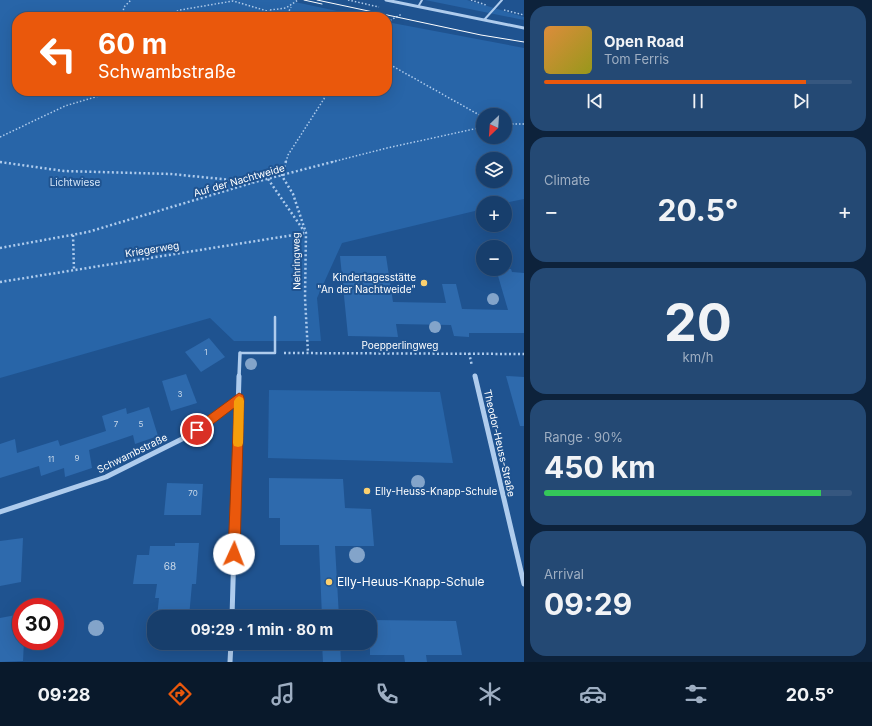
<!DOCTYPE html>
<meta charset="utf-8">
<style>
:root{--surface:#173e6c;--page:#244974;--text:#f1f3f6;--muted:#9eaec2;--line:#36577f;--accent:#ea580c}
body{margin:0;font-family:Inter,sans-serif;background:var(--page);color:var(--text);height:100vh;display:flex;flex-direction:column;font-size:15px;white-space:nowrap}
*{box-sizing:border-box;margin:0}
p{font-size:13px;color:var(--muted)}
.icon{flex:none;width:22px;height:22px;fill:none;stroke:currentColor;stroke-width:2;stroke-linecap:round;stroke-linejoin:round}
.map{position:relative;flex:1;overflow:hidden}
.details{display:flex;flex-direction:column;gap:6px;padding:6px;background:#0d223b;width:348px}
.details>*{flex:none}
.hud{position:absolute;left:12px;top:12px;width:380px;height:84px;border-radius:16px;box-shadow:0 4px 16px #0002,0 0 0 1px var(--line);background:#ea580c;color:#fff;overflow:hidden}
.needle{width:26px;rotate:205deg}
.tools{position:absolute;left:476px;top:108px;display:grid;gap:8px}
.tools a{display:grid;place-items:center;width:36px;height:36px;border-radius:50%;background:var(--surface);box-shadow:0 4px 16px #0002,0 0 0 1px var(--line);font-size:20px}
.speed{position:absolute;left:12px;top:598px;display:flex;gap:8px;font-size:20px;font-weight:700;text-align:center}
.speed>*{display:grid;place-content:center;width:52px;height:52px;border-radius:50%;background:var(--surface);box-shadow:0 4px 16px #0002,0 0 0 1px var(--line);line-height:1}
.speed .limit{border:6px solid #d22;background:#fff;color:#111}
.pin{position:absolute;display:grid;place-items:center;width:34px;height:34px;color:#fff;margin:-17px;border:2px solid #fff;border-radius:50%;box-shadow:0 1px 4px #0007}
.me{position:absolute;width:44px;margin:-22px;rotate:2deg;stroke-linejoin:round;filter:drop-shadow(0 0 3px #0008)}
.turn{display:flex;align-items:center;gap:14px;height:84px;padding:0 20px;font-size:18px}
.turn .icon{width:52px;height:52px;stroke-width:2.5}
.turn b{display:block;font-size:28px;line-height:34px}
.big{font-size:30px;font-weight:700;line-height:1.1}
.details .tile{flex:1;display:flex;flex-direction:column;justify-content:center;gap:6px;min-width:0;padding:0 14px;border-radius:16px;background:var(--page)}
.details .dial{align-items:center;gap:0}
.dial b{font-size:52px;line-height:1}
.song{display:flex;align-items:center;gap:12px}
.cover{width:48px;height:48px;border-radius:6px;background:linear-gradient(135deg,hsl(30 70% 55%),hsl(60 70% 35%))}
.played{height:4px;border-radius:2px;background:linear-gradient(90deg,var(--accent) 85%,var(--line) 85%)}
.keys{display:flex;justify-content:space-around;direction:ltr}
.heat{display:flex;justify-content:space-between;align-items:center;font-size:22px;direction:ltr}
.charge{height:6px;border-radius:3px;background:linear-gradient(90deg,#34c759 90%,var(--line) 0)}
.trip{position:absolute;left:147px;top:610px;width:230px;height:40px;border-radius:16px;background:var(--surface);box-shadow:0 4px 16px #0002,0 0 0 1px var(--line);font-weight:700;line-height:40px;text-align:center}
.dock{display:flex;height:64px;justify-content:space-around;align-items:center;background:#09192b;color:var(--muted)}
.dock .icon{width:28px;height:28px}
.dock .selected{color:var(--accent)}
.dock b{font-size:18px;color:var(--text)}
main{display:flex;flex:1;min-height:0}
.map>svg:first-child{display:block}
.green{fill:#2865a8;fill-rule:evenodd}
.building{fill:#2e6aad}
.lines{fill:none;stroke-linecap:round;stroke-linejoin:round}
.path-far1{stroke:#afcced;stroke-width:1.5;stroke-dasharray:1.5 2;stroke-linecap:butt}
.path{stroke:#afcced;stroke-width:2.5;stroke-dasharray:2 2.5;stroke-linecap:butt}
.lane-far1{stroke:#afcced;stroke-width:2}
.lane{stroke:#afcced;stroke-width:2.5}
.street-far2{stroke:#afcced;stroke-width:3}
.street-far1{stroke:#afcced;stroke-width:3.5}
.street{stroke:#afcced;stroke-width:5}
.tram{stroke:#fff;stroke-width:1}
.tree{fill:#83a4ca}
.route{fill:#ea580c;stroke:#983908}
.slow{fill:#f59e0b}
.poi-dot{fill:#fbd06f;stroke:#1f5390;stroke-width:1.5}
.labels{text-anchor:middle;stroke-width:4;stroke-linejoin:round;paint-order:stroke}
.number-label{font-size:8px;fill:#cbdaea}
.street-label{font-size:10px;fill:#fff;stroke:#1f5390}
.park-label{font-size:10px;fill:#d4e6f9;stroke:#1f5390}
.poi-label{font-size:10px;fill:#fff;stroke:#1f5390;text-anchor:end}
.near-number-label{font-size:10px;fill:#cbdaea}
.near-poi-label{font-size:12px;fill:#fff;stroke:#1f5390;text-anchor:start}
</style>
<main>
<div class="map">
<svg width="524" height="662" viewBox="0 0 524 662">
<rect width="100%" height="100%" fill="#1f5390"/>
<!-- green -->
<g class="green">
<path d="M0 0H297L295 2 365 17H17V91H387V22L524 48V199L505 203H483V209L342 243 317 298 321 341H234L210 318 0 378ZM483 115H505V137H483ZM483 159H505V181H483Z"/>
<path d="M425 0H467L524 17V20Z"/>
<path d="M269 390 440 392 453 463 268 458Z"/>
</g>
<!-- building -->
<g class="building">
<path d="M340 256H386L393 302 446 303 442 284H456L462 309 508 310 496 269H511L512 272 524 273V333H469V337L454 336 451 325 396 324 398 337 348 336Z"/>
<path d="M209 338 225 357 201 372 185 352Z"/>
<path d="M186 374 197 403 171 411 162 381Z"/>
<path d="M506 376 524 377V426H520Z"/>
<path d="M149 407 158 436 135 444 133 435 89 450 92 468 65 477 64 468 41 476 39 466 0 478V444L15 439 17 453 58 440 60 446 106 431 102 416 126 408 127 414Z"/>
<path d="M269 478 343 479 345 508 371 509 374 546H335L339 617H322L319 545H280V518H269Z"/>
<path d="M167 483 203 484 201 515H164Z"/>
<path d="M23 538 21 582 0 586V541Z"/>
<path d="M175 543H199L196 584H192L189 617H157L159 598H155L157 584H133L137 555H149L150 546H175Z"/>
<path d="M21 614V641H24L23 661 0 662V618Z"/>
<path d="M370 620 456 621 462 655H426L427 662H405L404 655H370Z"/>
<path d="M322 643H340L341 662H323Z"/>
</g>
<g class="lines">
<!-- path-far1 -->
<g class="path-far1">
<path d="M348 0 379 7"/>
<path d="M471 0 486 5"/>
<path d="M270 10 286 8 298 0"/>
<path d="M504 10 524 15"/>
<path d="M269 12 277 17"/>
<path d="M122 17 124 7 131 0"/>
<path d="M164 17 180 10 233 1 288 17"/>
<path d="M286 17 291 7"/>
<path d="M387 22 402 14"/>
<path d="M387 63 483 117"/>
<path d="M505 124H524"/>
<path d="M0 137 65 106 102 95 107 91"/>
<path d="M0 162H2"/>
<path d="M286 162 288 155 329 91"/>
<path d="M332 162 387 148 483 127"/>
</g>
<!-- path -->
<g class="path">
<path d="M286 161 282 176 293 194 306 233 305 298 308 353"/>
<path d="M0 162 64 171 171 174 252 182"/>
<path d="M268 179 304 231"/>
<path d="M73 235 74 270"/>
<path d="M0 248 88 232 255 182 336 161"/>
<path d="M0 282 306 233"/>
<path d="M284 353 524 354"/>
<path d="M469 353 472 366"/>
</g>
<!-- lane-far1 -->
<g class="lane-far1">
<path d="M418 7 422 0"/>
<path d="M484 20 502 0"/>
</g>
<!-- lane -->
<path class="lane" d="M240 353H275V317"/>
<!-- street-far2 -->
<path class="street-far2" d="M386 0 524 28"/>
<!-- street-far1 -->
<path class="street-far1" d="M239 377 240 353"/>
<!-- street -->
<g class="street">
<path d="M475 376 524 584"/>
<path d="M0 512 106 477 186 437 209 422 239 398"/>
<path d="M232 617 239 376"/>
<path d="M230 662 231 643"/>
</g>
<!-- tram -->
<g class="tram">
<path d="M304 0 322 4"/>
<path d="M317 0 481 35 524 42"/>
</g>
</g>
<!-- trees -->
<g class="tree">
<circle cx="493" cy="299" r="6"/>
<circle cx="435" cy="327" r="6"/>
<circle cx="251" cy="364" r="6"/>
<circle cx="418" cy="482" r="7"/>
<circle cx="357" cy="555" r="8"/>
<circle cx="96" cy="628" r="8"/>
</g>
<!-- route -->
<path class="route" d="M239 393 243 395 244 398 240 554 238 558 234 560 230 558 228 554 234 408 201 433 197 434 194 433 192 430 194 426Z"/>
<!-- slow -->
<path class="slow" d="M239 396 243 398 244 401 243 443 242 446 238 447 234 446 233 443 234 401 236 398Z"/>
<!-- markers -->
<g class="poi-dot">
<circle cx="424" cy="283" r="4"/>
<circle cx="367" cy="491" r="4"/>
<circle cx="329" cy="582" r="4"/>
</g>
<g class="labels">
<!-- number labels -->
<g class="number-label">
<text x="206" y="355">1</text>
<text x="180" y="397">3</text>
<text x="116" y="427">7</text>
<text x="141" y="427">5</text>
<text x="77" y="461">9</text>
<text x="51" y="462">11</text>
<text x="193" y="496">70</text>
</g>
<!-- street labels -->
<g class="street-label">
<text transform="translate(239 180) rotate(-16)" y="4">Auf der Nachtweide</text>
<text transform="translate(152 249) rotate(-9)" y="4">Kriegerweg</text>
<text transform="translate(296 261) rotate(-91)" y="4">Nehringweg</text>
<text x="400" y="349">Poepperlingweg</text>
<text transform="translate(500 443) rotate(77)" y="4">Theodor-Heuss-Straße</text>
<text transform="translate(132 453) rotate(-26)" y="4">Schwambstraße</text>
</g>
<!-- park labels -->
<g class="park-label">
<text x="75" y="186">Lichtwiese</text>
</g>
<!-- poi labels -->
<g class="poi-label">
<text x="416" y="281">Kindertagesstätte<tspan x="416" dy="12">"An der Nachtweide"</tspan></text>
<text x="375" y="495" text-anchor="start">Elly-Heuss-Knapp-Schule</text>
</g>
<!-- near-number labels -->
<g class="near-number-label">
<text x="170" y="570">68</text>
</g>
<!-- near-poi labels -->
<g class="near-poi-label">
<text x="337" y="586">Elly-Heuus-Knapp-Schule</text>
</g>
</g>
</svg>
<div class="tools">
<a><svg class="needle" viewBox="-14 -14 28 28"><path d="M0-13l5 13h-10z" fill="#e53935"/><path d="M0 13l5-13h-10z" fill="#9eaec2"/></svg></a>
<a><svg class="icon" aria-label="layers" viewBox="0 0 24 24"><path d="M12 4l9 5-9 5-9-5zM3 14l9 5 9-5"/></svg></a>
<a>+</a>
<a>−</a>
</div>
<div class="speed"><div class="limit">30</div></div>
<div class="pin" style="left:197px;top:430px;background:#d93025"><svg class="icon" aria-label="arrive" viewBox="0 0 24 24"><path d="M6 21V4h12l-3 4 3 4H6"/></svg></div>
<svg class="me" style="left:234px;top:554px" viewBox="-20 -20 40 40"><circle r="19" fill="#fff"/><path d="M0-13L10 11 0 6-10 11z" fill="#ea580c"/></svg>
<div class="trip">09:29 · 1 min · 80 m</div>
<div class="hud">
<div class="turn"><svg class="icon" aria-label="left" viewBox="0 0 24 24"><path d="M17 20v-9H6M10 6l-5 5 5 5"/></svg><div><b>60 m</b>Schwambstraße</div></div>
</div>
</div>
<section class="details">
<div class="tile">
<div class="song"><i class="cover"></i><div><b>Open Road</b><p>Tom Ferris</p></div></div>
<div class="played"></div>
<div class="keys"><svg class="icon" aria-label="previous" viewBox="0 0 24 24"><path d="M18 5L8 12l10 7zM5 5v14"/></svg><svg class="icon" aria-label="pause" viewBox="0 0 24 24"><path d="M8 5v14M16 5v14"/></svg><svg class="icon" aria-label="next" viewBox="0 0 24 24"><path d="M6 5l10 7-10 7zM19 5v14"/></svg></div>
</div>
<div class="tile"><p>Climate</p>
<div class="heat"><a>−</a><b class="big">20.5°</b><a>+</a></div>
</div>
<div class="tile dial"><b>20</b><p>km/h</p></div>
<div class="tile"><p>Range · 90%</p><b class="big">450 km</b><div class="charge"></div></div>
<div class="tile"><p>Arrival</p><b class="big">09:29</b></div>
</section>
</main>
<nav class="dock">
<b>09:28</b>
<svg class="icon selected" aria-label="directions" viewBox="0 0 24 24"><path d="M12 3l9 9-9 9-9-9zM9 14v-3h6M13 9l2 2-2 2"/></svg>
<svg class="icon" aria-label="music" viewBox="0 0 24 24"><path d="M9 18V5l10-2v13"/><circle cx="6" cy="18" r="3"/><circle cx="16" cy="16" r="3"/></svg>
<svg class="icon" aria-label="phone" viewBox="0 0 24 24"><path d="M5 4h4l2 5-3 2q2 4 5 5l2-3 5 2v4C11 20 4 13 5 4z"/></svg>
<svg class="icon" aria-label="climate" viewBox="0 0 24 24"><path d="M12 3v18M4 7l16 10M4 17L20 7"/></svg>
<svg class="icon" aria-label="car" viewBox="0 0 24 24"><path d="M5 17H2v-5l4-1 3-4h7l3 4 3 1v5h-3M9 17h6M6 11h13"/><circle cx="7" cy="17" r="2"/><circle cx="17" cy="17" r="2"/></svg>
<svg class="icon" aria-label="filters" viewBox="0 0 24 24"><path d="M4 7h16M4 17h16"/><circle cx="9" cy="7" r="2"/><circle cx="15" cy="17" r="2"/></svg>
<b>20.5°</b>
</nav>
